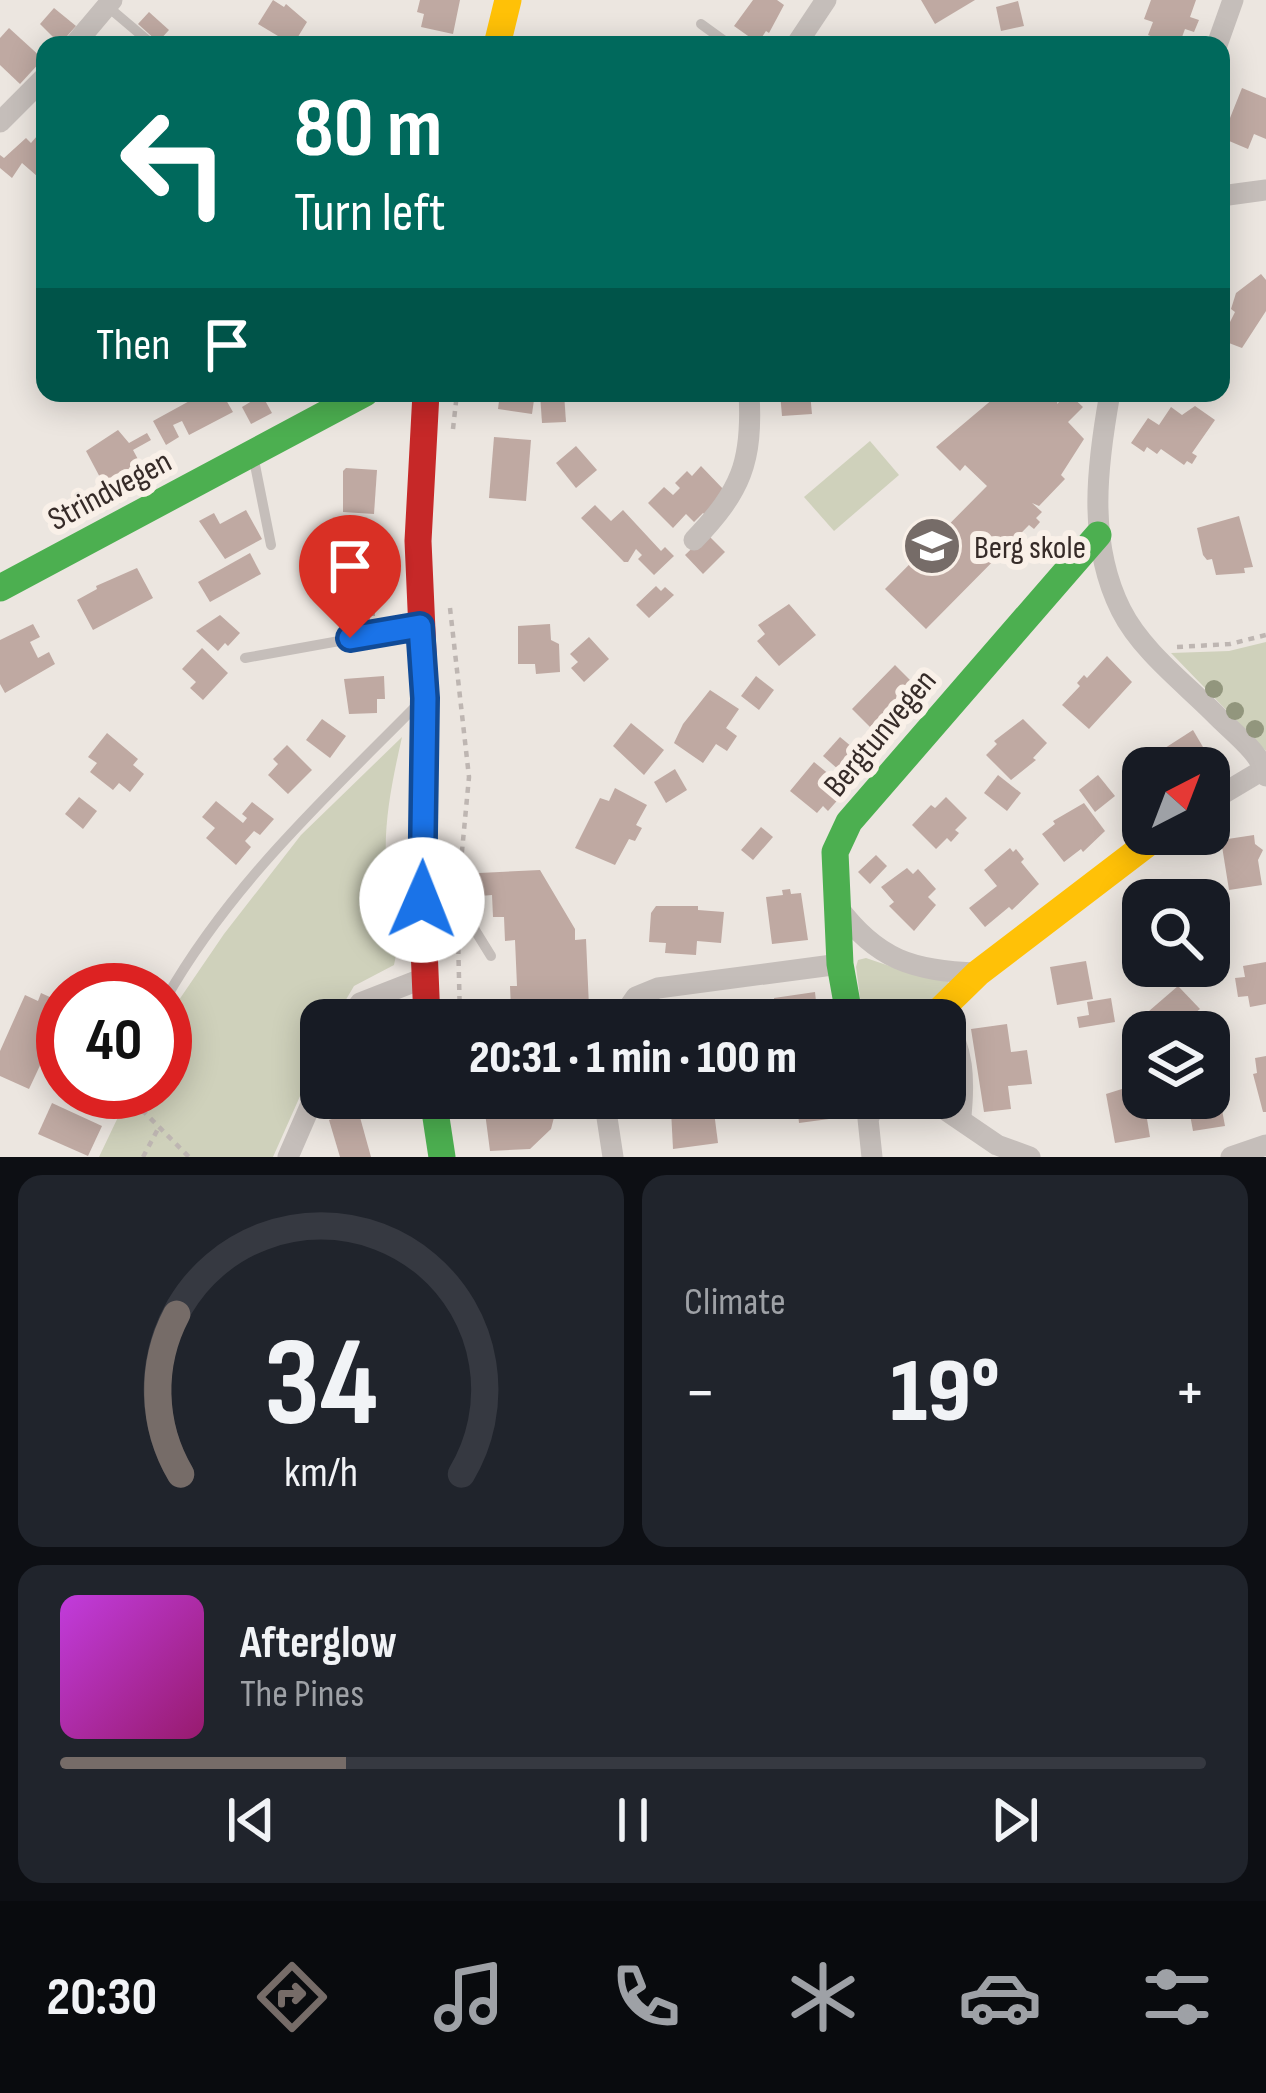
<!DOCTYPE html>
<meta charset="utf-8">
<style>
:root{--surface:#171b24;--page:#20242c;--text:#f1f3f6;--muted:#9ea1a6;--line:#363941;--accent:#766c68}
body{margin:0;font-family:"Sofia Sans Condensed",sans-serif;background:var(--page);color:var(--text);height:100vh;display:flex;flex-direction:column;font-size:45px;white-space:nowrap}
*{box-sizing:border-box;margin:0}
p{font-size:39px;color:var(--muted)}
.icon{flex:none;width:66px;height:66px;fill:none;stroke:currentColor;stroke-width:2;stroke-linecap:round;stroke-linejoin:round}
.map{position:relative;height:1157px;overflow:hidden}
.sheet{display:flex;flex-direction:column;gap:18px;padding:18px;background:#0d0f14;flex:1}
.sheet>*{flex:none}
.guide{position:absolute;left:36px;top:36px;width:1194px;height:366px;border-radius:24px;box-shadow:0 6px 30px #0003;background:#00695c;color:#fff;overflow:hidden}
.needle{width:78px;rotate:42deg}
.fabs{position:absolute;left:1122px;top:747px;display:grid;gap:24px}
.fabs a{display:grid;place-items:center;width:108px;height:108px;border-radius:24px;background:var(--surface);box-shadow:0 6px 30px #0003;font-size:60px}
.speed{position:absolute;left:36px;top:963px;display:flex;gap:24px;font-size:60px;font-weight:700;text-align:center}
.speed>*{display:grid;place-content:center;width:156px;height:156px;border-radius:50%;background:var(--surface);box-shadow:0 6px 30px #0003;line-height:1}
.speed .limit{border:18px solid #d22;background:#fff;color:#111}
.pin{position:absolute;display:grid;place-items:center;width:102px;height:102px;color:#fff;margin:-123px -51px;border-radius:50% 50% 50% 0;rotate:-45deg;box-shadow:0 0 12px #0007}
.pin .icon{rotate:45deg}
.me{position:absolute;width:132px;margin:-66px;rotate:1deg;stroke-linejoin:round;filter:drop-shadow(0 0 9px #0008)}
.turn{display:flex;align-items:center;gap:42px;height:252px;padding:0 60px;font-size:54px}
.turn .icon{width:156px;height:156px;stroke-width:2.5}
.turn b{display:block;font-size:84px;line-height:102px}
.then{display:flex;align-items:center;height:114px;padding:0 60px;background:#0003;gap:24px;font-size:45px}
.big{font-size:90px;font-weight:800;line-height:1.1}
.sheet .card{flex:1;display:flex;flex-direction:column;justify-content:center;gap:18px;min-width:0;padding:0 42px;border-radius:24px;background:var(--page)}
.sheet .dial{align-items:center;gap:0}
.dial svg{height:312px;overflow:visible;fill:none;stroke:var(--line);stroke-width:7;stroke-linecap:round;text-anchor:middle}
.dial text{fill:var(--text);stroke:none}
.song{display:flex;align-items:center;gap:36px}
.cover{width:144px;height:144px;border-radius:18px;background:linear-gradient(135deg,hsl(290 70% 55%),hsl(320 70% 35%))}
.played{height:12px;border-radius:6px;background:linear-gradient(90deg,var(--accent) 25%,var(--line) 25%)}
.keys{display:flex;justify-content:space-around;direction:ltr}
.heat{display:flex;justify-content:space-between;align-items:center;font-size:66px;direction:ltr}
.sheet .tiles{flex:1;display:grid;gap:18px;grid-template-columns:1fr 1fr}
.card:last-child{grid-column:span 2}
.trip{position:absolute;left:300px;top:999px;width:666px;height:120px;border-radius:24px;background:var(--surface);box-shadow:0 6px 30px #0003;font-weight:800;line-height:120px;text-align:center}
.menu{display:flex;height:192px;justify-content:space-around;align-items:center;background:#090b0e;color:var(--muted)}
.menu .icon{width:84px;height:84px}
.menu .current{color:var(--accent)}
.menu b{font-size:54px;color:var(--text)}
.map>svg:first-child{display:block}
.green{fill:#cfd1bb}
.building{fill:#bfa9a2}
.lines{fill:none;stroke-linecap:round;stroke-linejoin:round}
.path{stroke:#beb6b2;stroke-width:4.5;stroke-dasharray:6 6;stroke-linecap:butt}
.lane{stroke:#c5beba;stroke-width:10}
.street{stroke:#c5beba;stroke-width:21}
.fast{stroke:#4caf50;stroke-width:27}
.slow{stroke:#ffc107;stroke-width:27}
.jam{stroke:#c62828;stroke-width:27}
.tree{fill:#92967d}
.route-casing{stroke:#114b97;stroke-width:30}
.route{stroke:#1a73e8;stroke-width:21}
.labels{text-anchor:middle;stroke-width:12;stroke-linejoin:round;paint-order:stroke}
.street-label{font-size:33px;fill:#362b28;stroke:#f9f0e8}
.poi-label{font-size:33px;fill:#362b28;stroke:#f9f0e8;text-anchor:start}
</style>
<div class="map">
<svg width="1266" height="1157" viewBox="0 0 1266 1157">
<rect width="100%" height="100%" fill="#ece6e0"/>
<!-- green -->
<g class="green">
<path d="M870 441 899 475 834 531 804 497Z"/>
<path d="M1266 642V751L1171 653 1229 651Z"/>
<path d="M402 737C393 777 384 819 386 860 387 896 403 929 394 965L354 986 334 1020H321V1049L273 1157H99L130 1092H165L166 1019 224 934 301 835Z"/>
<path d="M866 958 910 973 948 981 950 986 915 1020H863L856 967 858 960Z"/>
</g>
<!-- building -->
<g class="building">
<path d="M273 0 284 7 286 4 307 22 293 45 258 24Z"/>
<path d="M420 0H460L453 34 421 27 424 14 417 12Z"/>
<path d="M753 0H777L784 5 769 33 766 31 758 43 734 26Z"/>
<path d="M921 0H975L935 24Z"/>
<path d="M1151 0H1196L1190 17 1199 20 1194 32 1185 29 1179 45H1158L1160 40 1148 35 1153 22 1144 19Z"/>
<path d="M1018 1 1024 26 1001 31 996 7Z"/>
<path d="M54 8 76 26 60 44 40 24Z"/>
<path d="M149 12 169 30 158 42 138 24Z"/>
<path d="M9 28 43 59 20 84 0 65V38Z"/>
<path d="M1242 88 1266 98V139L1254 134 1248 149 1222 138Z"/>
<path d="M37 136 45 143V183L22 163 12 178 0 168V155L4 158 26 138 31 143Z"/>
<path d="M1261 274 1266 280V311L1242 348 1221 340 1235 312 1231 309 1236 293Z"/>
<path d="M204 393H222L233 412 189 435 182 421 173 425 179 437 166 445 153 421Z"/>
<path d="M500 393H535L532 414 498 409Z"/>
<path d="M564 393 566 422 542 423 540 394Z"/>
<path d="M780 393H810L812 414 782 416Z"/>
<path d="M1000 393H1054L1058 398 1057 404 1068 393 1083 407 1068 422 1084 439 1061 475 1065 479 1039 506 1032 503 1042 512 1036 518 1040 522 1034 529 1029 525 926 629 885 589 987 486 965 465 960 471 936 447Z"/>
<path d="M262 395 272 413 251 424 242 407Z"/>
<path d="M1195 406 1215 420 1192 453 1197 456 1192 464 1187 461 1184 465 1161 449 1157 454 1147 447 1144 452 1131 443 1148 418 1159 425 1171 407 1182 415Z"/>
<path d="M118 430 129 443 147 433 151 440 133 450 140 463 103 483 86 451Z"/>
<path d="M494 437 531 440 526 501 489 498Z"/>
<path d="M576 446 597 470 576 488 556 463Z"/>
<path d="M701 466 725 491 708 517 703 513 694 522 686 514 673 528 648 503 664 487 673 495 680 488 675 483 687 471 692 476Z"/>
<path d="M346 468 377 470 374 514 343 512V471Z"/>
<path d="M595 505 611 521 623 510 661 551 665 547 674 556 654 575 638 559 642 555 636 549 628 562H624L581 518Z"/>
<path d="M246 510 262 539 225 559 199 521 214 513 220 524Z"/>
<path d="M1239 516 1253 567 1244 568 1245 573 1216 575 1212 559 1207 560 1203 555 1197 528Z"/>
<path d="M336 526 344 541 321 553 314 538Z"/>
<path d="M707 534 725 552 703 574 685 555Z"/>
<path d="M384 535 385 547 373 548 374 576H378L379 586H374L375 616H370V626H359L357 601H348L347 562H357V541H364L363 536Z"/>
<path d="M250 553 261 574 210 602 198 582Z"/>
<path d="M137 568 153 598 93 630 77 600 97 589 96 586Z"/>
<path d="M656 586 661 591 665 587 674 595 649 618 636 605Z"/>
<path d="M789 604 816 635 779 666 757 641 765 634 758 625Z"/>
<path d="M220 615 240 633 228 646 225 643 218 651 196 631Z"/>
<path d="M33 624 40 637 30 642 38 658 49 652 55 664 5 693 0 684V640Z"/>
<path d="M550 624 551 640 559 644 560 672 536 674 535 664H518V626Z"/>
<path d="M589 637 609 659 584 682 571 668 578 662 570 654Z"/>
<path d="M202 648 228 673 203 700 190 688 196 682 182 669Z"/>
<path d="M1107 656 1132 682 1089 729 1062 705 1080 686 1077 683 1084 675 1087 678Z"/>
<path d="M895 665 913 683 905 691 914 699 885 729 876 721 870 727 852 709Z"/>
<path d="M384 676 385 699H377V713L349 714 344 679Z"/>
<path d="M756 676 774 690 759 710 741 696Z"/>
<path d="M710 690 739 709 726 728 737 736 727 751 716 744 703 763 674 743 683 724Z"/>
<path d="M322 719 346 736 330 758 306 740Z"/>
<path d="M1023 719 1047 743 1033 758 1036 760 1011 780 986 755 997 744 994 741Z"/>
<path d="M631 723 664 750 644 775 613 746Z"/>
<path d="M1193 730 1210 759 1196 768H1158L1151 757Z"/>
<path d="M107 733 138 759 133 765 144 774 130 792 119 783 113 790 90 772 97 763 88 757Z"/>
<path d="M840 737 864 757 847 777 823 756Z"/>
<path d="M287 745 312 770 288 794 268 775 278 764 273 759Z"/>
<path d="M814 762 841 784 836 790 842 795 828 811 823 806 817 813 790 791Z"/>
<path d="M675 769 687 790 666 803 654 782Z"/>
<path d="M998 775 1021 793 1007 811 984 793Z"/>
<path d="M1098 775 1115 796 1095 812 1079 790Z"/>
<path d="M615 788 647 805 636 825 642 828 635 841 629 839 615 865 575 848 600 798 609 801Z"/>
<path d="M79 797 97 811 83 829 65 814Z"/>
<path d="M946 797 967 818 955 830 959 833 951 842 947 838 936 849 912 825 931 805 935 808Z"/>
<path d="M216 801 243 823 247 818 242 814 252 802 274 819 260 835 254 831 245 841 251 847 236 865 206 838 215 828 202 817Z"/>
<path d="M1084 803 1105 831 1083 852 1081 849 1064 862 1042 834 1055 824 1053 821Z"/>
<path d="M761 827 773 837 753 860 741 850Z"/>
<path d="M1254 835 1255 844 1263 850 1258 860 1262 885 1229 890 1221 840Z"/>
<path d="M1010 848 1013 852 1016 849 1024 859 1021 862 1039 884 1012 910 1009 907 985 927 969 908 997 886 984 870Z"/>
<path d="M876 855 887 866 870 884 858 872Z"/>
<path d="M907 868 913 874 918 869 936 889 928 897 936 905 914 931 889 906 894 902 881 887Z"/>
<path d="M540 870 575 929V940L586 939 589 1007 579 1008 576 1020H506V1009H511L510 986H517L515 940 505 941 504 917H493L492 895 480 896 479 873Z"/>
<path d="M790 889 791 894 801 893 808 940 772 944 766 897 783 895 782 890Z"/>
<path d="M1143 903V949L1136 950 1129 905Z"/>
<path d="M656 906H698V910L724 912 721 943 697 941 696 955 665 953 666 943 649 942 651 913Z"/>
<path d="M1143 952V966L1163 969 1127 974 1124 955Z"/>
<path d="M1086 961 1093 999 1057 1005 1050 967Z"/>
<path d="M1266 962V1004L1250 1007 1248 996 1238 997 1235 978 1245 977 1243 966Z"/>
<path d="M1178 986 1200 1009 1171 1032 1149 1011Z"/>
<path d="M815 992 818 1020H777L774 998Z"/>
<path d="M41 993 63 1003V1014L49 1045 54 1047 48 1059 44 1057 29 1089 0 1076V1051L25 995 38 1001Z"/>
<path d="M1111 998 1115 1022 1079 1028 1077 1017 1089 1015 1087 1002Z"/>
<path d="M704 1008 705 1015 720 1013 721 1020H674L673 1012Z"/>
<path d="M1007 1024 1011 1052 1027 1050 1032 1084 1008 1086 1011 1109 984 1112 971 1029Z"/>
<path d="M1266 1056V1112H1263L1253 1074 1257 1073 1255 1058Z"/>
<path d="M1225 1059 1229 1081 1217 1083 1225 1126 1193 1131 1187 1098H1209V1061Z"/>
<path d="M1141 1083 1150 1137 1115 1143 1106 1094Z"/>
<path d="M490 1098H559L551 1129 530 1149 490 1151 484 1105H490Z"/>
<path d="M788 1098H826L829 1119 799 1123 797 1105 789 1106Z"/>
<path d="M52 1103 102 1126 88 1156 38 1134Z"/>
<path d="M713 1104 718 1143 673 1149 671 1110Z"/>
<path d="M358 1110 371 1157H340L329 1120Z"/>
</g>
<g class="lines">
<!-- path -->
<g class="path">
<path d="M453 429 457 393"/>
<path d="M450 608 469 777 459 883"/>
<path d="M1177 647 1230 644 1266 635"/>
<path d="M458 936 460 1020"/>
<path d="M125 1093 189 1157"/>
<path d="M143 1157 159 1127"/>
</g>
<!-- lane -->
<g class="lane">
<path d="M107 6 153 45"/>
<path d="M701 24 730 45"/>
<path d="M253 455 271 545"/>
<path d="M245 658 417 627"/>
<path d="M426 900 457 901 491 956"/>
<path d="M165 1000C230 885 326 797 418 704"/>
<path d="M945 1014C971 1043 970 1084 966 1121"/>
<path d="M94 1092H111"/>
</g>
<!-- street -->
<g class="street">
<path d="M74 45 112 0"/>
<path d="M796 45 826 0"/>
<path d="M1217 45 1233 0"/>
<path d="M0 122 45 77"/>
<path d="M1221 196 1266 190"/>
<path d="M1110 393C1097 465 1087 542 1121 610 1141 650 1183 682 1214 713 1231 731 1261 752 1266 776"/>
<path d="M694 540C741 491 753 462 749 393"/>
<path d="M1209 802 1266 768"/>
<path d="M837 906C877 960 913 971 978 973"/>
<path d="M352 1020 360 1003 424 978"/>
<path d="M620 1020 636 997 658 988 840 964"/>
<path d="M604 1098 613 1157"/>
<path d="M928 1098 997 1145 1030 1157"/>
<path d="M288 1157 321 1081"/>
<path d="M872 1157 868 1119 879 1098"/>
<path d="M1231 1157 1266 1145"/>
</g>
<!-- fast -->
<g class="fast">
<path d="M0 588 365 393"/>
<path d="M850 1020 840 964 835 852 849 822 1098 535"/>
<path d="M433 1098 442 1157"/>
</g>
<!-- slow -->
<g class="slow">
<path d="M497 45 508 0"/>
<path d="M930 1020 978 973 1160 834"/>
</g>
<!-- jam -->
<path class="jam" d="M426 393 418 541 425 698 422 900 427 1020"/>
</g>
<!-- trees -->
<g class="tree">
<circle cx="1214" cy="689" r="9"/>
<circle cx="1235" cy="711" r="9"/>
<circle cx="1255" cy="729" r="9"/>
</g>
<g class="lines">
<defs>
<path id="route" d="M350 638 420 626 425 698 422 900"/>
</defs>
<!-- route casing -->
<use href="#route" class="route-casing"/>
<!-- route -->
<use href="#route" class="route"/>
</g>
<!-- icons -->
<defs>
<symbol id="school-disc" viewBox="-11 -11 22 22"><circle r="9.5" fill="#766c68" stroke="#f9f0e8"/><path d="M0-5L7-2L0 1L-7-2ZM-4 1L0 2.5L4 1V4Q0 6-4 4Z" fill="#fff"/></symbol>
</defs>
<g fill-rule="evenodd">
<use href="#school-disc" x="899" y="513" width="66" height="66"/>
</g>
<g class="labels">
<!-- street labels -->
<g class="street-label">
<text transform="translate(109 489) rotate(-28)" y="12">Strindvegen</text>
<text transform="translate(879 732) rotate(-50)" y="12">Bergtunvegen</text>
</g>
<!-- poi labels -->
<g class="poi-label">
<text x="974" y="558">Berg skole</text>
</g>
</g>
</svg>
<div class="fabs">
<a><svg class="needle" viewBox="-14 -14 28 28"><path d="M0-13l5 13h-10z" fill="#e53935"/><path d="M0 13l5-13h-10z" fill="#9ea1a6"/></svg></a>
<a><svg class="icon" aria-label="search" viewBox="0 0 24 24"><circle cx="10" cy="10" r="6"/><path d="M15 15l6 6"/></svg></a>
<a><svg class="icon" aria-label="layers" viewBox="0 0 24 24"><path d="M12 4l9 5-9 5-9-5zM3 14l9 5 9-5"/></svg></a>
</div>
<div class="speed"><div class="limit">40</div></div>
<div class="pin" style="left:350px;top:638px;background:#d93025"><svg class="icon" aria-label="arrive" viewBox="0 0 24 24"><path d="M6 21V4h12l-3 4 3 4H6"/></svg></div>
<svg class="me" style="left:422px;top:900px" viewBox="-20 -20 40 40"><circle r="19" fill="#fff"/><path d="M0-13L10 11 0 6-10 11z" fill="#1a73e8"/></svg>
<div class="trip">20:31 · 1 min · 100 m</div>
<div class="guide">
<div class="turn"><svg class="icon" aria-label="left" viewBox="0 0 24 24"><path d="M17 20v-9H6M10 6l-5 5 5 5"/></svg><div><b>80 m</b>Turn left</div></div>
<div class="then">Then<svg class="icon" aria-label="arrive" viewBox="0 0 24 24"><path d="M6 21V4h12l-3 4 3 4H6"/></svg></div>
</div>
</div>
<section class="sheet">
<div class="tiles">
<div class="card dial"><svg viewBox="0 0 100 80">
<path d="M14 69A42 42 0 1 1 86 69"/>
<path d="M14 69A42 42 0 0 1 13 28" stroke="#766c68"/>
<text x="50" y="56" font-size="32" font-weight="700">34</text>
<text x="50" y="72" font-size="11">km/h</text>
</svg></div>
<div class="card"><p>Climate</p>
<div class="heat"><a>−</a><b class="big">19°</b><a>+</a></div>
</div>
<div class="card">
<div class="song"><i class="cover"></i><div><b>Afterglow</b><p>The Pines</p></div></div>
<div class="played"></div>
<div class="keys"><svg class="icon" aria-label="previous" viewBox="0 0 24 24"><path d="M18 5L8 12l10 7zM5 5v14"/></svg><svg class="icon" aria-label="pause" viewBox="0 0 24 24"><path d="M8 5v14M16 5v14"/></svg><svg class="icon" aria-label="next" viewBox="0 0 24 24"><path d="M6 5l10 7-10 7zM19 5v14"/></svg></div>
</div>
</div>
</section>
<nav class="menu">
<b>20:30</b>
<svg class="icon current" aria-label="directions" viewBox="0 0 24 24"><path d="M12 3l9 9-9 9-9-9zM9 14v-3h6M13 9l2 2-2 2"/></svg>
<svg class="icon" aria-label="music" viewBox="0 0 24 24"><path d="M9 18V5l10-2v13"/><circle cx="6" cy="18" r="3"/><circle cx="16" cy="16" r="3"/></svg>
<svg class="icon" aria-label="phone" viewBox="0 0 24 24"><path d="M5 4h4l2 5-3 2q2 4 5 5l2-3 5 2v4C11 20 4 13 5 4z"/></svg>
<svg class="icon" aria-label="climate" viewBox="0 0 24 24"><path d="M12 3v18M4 7l16 10M4 17L20 7"/></svg>
<svg class="icon" aria-label="car" viewBox="0 0 24 24"><path d="M5 17H2v-5l4-1 3-4h7l3 4 3 1v5h-3M9 17h6M6 11h13"/><circle cx="7" cy="17" r="2"/><circle cx="17" cy="17" r="2"/></svg>
<svg class="icon" aria-label="filters" viewBox="0 0 24 24"><path d="M4 7h16M4 17h16"/><circle cx="9" cy="7" r="2"/><circle cx="15" cy="17" r="2"/></svg>
</nav>
